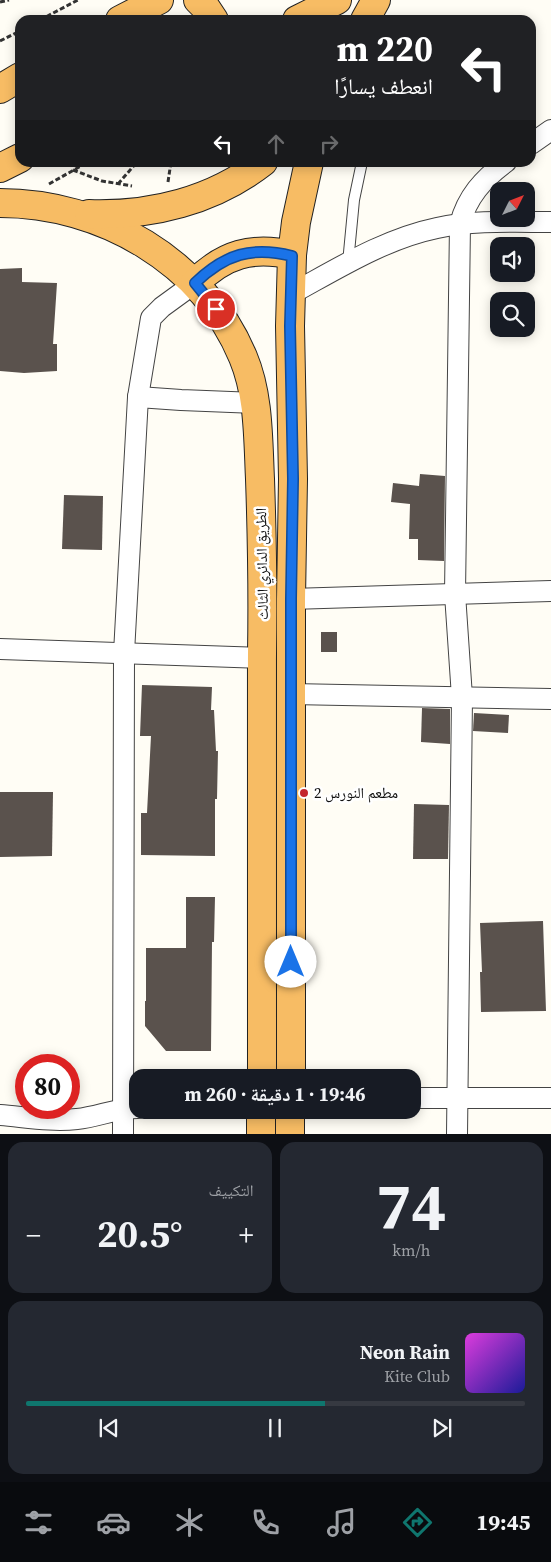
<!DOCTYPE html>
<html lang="ar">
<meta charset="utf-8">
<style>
:root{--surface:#171b24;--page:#242831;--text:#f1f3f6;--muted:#9ea1a6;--line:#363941;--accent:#0f766e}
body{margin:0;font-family:"Source Serif 4","Noto Naskh Arabic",serif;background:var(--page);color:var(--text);direction:rtl;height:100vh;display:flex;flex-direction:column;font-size:19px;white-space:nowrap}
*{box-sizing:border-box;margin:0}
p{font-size:16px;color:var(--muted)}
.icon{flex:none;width:28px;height:28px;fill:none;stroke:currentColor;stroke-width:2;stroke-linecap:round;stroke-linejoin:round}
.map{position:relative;height:1134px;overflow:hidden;direction:ltr}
.details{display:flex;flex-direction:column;gap:8px;padding:8px;background:#0d0f14;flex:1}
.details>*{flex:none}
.hud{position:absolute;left:15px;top:15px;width:521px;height:152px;border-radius:15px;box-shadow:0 2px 12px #0003;direction:rtl;background:#202124;color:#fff;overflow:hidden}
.needle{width:32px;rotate:48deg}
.tools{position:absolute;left:490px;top:182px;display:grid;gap:10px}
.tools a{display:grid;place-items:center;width:45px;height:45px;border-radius:10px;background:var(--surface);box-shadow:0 2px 12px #0003;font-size:25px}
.speed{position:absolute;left:15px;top:1054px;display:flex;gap:10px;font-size:25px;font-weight:700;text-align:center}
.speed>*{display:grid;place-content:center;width:65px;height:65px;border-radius:50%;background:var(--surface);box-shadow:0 2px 12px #0003;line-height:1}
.speed .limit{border:8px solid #d22;background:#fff;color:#111}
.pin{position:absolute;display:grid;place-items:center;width:42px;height:42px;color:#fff;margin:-21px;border:2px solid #fff;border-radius:50%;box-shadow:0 1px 5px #0007}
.me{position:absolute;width:55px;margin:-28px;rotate:0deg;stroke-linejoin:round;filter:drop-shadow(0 0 4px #0008)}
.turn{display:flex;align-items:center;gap:18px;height:105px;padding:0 20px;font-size:22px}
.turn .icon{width:65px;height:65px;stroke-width:2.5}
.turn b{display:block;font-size:35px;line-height:42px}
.lanes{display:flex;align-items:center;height:48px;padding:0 20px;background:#0003;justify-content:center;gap:25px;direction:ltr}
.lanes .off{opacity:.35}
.big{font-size:38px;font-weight:700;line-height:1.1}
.details .tile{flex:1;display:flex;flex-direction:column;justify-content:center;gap:8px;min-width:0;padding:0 18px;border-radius:15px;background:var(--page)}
.details .dial{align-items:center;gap:0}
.dial b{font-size:65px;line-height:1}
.song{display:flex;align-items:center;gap:15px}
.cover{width:60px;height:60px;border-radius:8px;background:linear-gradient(135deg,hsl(300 70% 55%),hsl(240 70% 35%))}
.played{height:5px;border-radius:2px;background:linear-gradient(90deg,var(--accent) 60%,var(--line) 60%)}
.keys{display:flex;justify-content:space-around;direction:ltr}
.heat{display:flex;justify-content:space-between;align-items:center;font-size:28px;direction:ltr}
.details .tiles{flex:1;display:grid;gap:8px;grid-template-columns:1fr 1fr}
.tile:last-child{grid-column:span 2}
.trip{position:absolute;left:129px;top:1069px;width:292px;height:50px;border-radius:15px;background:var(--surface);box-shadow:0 2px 12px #0003;font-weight:700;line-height:50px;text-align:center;direction:rtl}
.dock{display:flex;height:80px;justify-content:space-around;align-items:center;background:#090b0e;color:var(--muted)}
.dock .icon{width:35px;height:35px}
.dock .active{color:var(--accent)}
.dock b{font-size:22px;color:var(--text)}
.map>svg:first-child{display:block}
.building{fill:#5a524d}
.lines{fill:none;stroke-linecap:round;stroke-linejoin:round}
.service-casing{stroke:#444;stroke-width:12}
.minor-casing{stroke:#444;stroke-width:22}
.trunk-casing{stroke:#222;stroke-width:30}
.path{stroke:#333;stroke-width:3;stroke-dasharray:5 2.5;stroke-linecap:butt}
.service{stroke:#fff;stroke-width:10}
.minor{stroke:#fff;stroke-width:20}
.trunk{stroke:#f7bc64;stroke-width:28}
.route-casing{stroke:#114b97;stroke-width:12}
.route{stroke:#1a73e8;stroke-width:9}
.poi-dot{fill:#c4262e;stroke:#fff;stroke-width:2}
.labels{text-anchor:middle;stroke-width:5;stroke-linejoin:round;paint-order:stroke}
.street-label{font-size:15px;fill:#111;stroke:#fff}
.poi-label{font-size:15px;fill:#111;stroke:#fff;text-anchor:start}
</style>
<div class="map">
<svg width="551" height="1135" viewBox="0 0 551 1135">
<rect width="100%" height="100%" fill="#fffdf5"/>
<!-- building -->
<g class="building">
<path d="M22 268V282L57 283 53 344H57V371L24 373 0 371V269Z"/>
<path d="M420 474 445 476 444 561 418 560V539H409L410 504 391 502 393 483 419 486Z"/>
<path d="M64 495 103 496 102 550 62 549Z"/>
<rect x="321" y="632" width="16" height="20"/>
<path d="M142 685 212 687 211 710H214L216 751H218L217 799H215V856L141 855V813H147L151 736H140Z"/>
<path d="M422 708 450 709V744L421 742Z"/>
<path d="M474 713 509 715 508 733 473 731Z"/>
<path d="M0 792H53L52 856 0 857Z"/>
<path d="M414 804 449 805 448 859H413Z"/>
<path d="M186 897H215L214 942H212L211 1051H166L145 1026V1001H146V948H186Z"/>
<path d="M543 921 546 1011 481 1012 480 972H482L480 923Z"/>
</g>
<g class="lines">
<defs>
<path id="service" d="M348 263 354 200 362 162"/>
<g id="minor">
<path d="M531 144 551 130"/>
<path d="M291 294C337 269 384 239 437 228 474 220 513 222 551 222"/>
<path d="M138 397 181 400 256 403"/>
<path d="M291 599 551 591"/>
<path d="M0 649 262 658"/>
<path d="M291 694 551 699"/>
<path d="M412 1098H551"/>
<path d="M0 1115C25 1117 52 1122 77 1119 98 1117 116 1108 138 1108"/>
<path d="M123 1135 124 653 138 397 151 318 162 307 195 283"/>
<path d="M457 1135 462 697 455 594 460 224C467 197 483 179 506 162"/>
</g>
<g id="trunk">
<path d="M198 0 206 8 214 20"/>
<path d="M120 20 159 0"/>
<path d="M297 20 337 0"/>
<path d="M365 20 376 0"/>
<path d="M0 89 20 77"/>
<path d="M0 168 20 158"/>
<path d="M0 203C102 203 203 261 243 357 259 395 258 438 260 479 262 537 263 596 262 654 261 795 262 936 262 1078"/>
<path d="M89 214C151 216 213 201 263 162"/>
<path d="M195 283C224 254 252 246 292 255"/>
<path d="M291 1078V599L293 479 290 326 292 255 296 222 309 162"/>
<path d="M261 1135V1110"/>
<path d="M290 1135V1110"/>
</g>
</defs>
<!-- service casing -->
<use href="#service" class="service-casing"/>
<!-- minor casing -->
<use href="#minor" class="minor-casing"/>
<!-- trunk casing -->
<use href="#trunk" class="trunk-casing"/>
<!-- path -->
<g class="path">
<path d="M0 2 9 0"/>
<path d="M40 20 78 0"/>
<path d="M0 41 20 31"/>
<path d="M73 170 102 181 132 186"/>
<path d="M168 182 171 162"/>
<path d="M49 184 88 162"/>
<path d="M118 184 137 162"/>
</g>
<!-- service -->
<use href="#service" class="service"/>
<!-- minor -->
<use href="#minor" class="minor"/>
<!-- trunk -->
<use href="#trunk" class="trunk"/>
</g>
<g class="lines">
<defs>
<path id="route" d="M216 309 195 283C225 254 252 246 292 256L290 326 293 479 291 599V962"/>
</defs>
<!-- route casing -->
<use href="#route" class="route-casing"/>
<!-- route -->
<use href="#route" class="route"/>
</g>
<!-- markers -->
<circle class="poi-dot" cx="304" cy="793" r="5"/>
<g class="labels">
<!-- street labels -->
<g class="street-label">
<text transform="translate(262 564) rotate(-91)" y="5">الطريق الدائري الثالث</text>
</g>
<!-- poi labels -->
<g class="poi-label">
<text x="314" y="798">مطعم النورس 2</text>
</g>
</g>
</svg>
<div class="tools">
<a><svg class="needle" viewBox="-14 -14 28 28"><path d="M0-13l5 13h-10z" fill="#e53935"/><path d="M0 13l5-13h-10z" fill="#9ea1a6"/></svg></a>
<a><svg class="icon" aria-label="sound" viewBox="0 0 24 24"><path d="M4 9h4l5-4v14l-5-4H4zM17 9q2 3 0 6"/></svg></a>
<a><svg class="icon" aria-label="search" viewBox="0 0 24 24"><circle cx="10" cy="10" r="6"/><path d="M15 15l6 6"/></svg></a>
</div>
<div class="speed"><div class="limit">80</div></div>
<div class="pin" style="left:216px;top:309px;background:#d93025"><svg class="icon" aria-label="arrive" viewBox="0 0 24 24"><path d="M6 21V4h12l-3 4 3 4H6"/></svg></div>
<svg class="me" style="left:291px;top:962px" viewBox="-20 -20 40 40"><circle r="19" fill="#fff"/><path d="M0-13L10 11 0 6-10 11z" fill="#1a73e8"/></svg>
<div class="trip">19:46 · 1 دقيقة · 260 m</div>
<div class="hud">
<div class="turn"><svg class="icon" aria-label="left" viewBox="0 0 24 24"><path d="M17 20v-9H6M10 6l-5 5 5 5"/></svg><div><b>220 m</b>انعطف يسارًا</div></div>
<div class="lanes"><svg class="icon" aria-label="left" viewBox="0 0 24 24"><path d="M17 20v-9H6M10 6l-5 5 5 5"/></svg><svg class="icon off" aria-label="ahead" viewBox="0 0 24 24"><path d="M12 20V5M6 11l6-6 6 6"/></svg><svg class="icon off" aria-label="right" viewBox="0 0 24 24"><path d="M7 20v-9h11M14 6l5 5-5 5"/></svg></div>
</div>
</div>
<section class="details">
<div class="tiles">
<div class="tile dial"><b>74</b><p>km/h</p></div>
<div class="tile"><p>التكييف</p>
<div class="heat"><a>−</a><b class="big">20.5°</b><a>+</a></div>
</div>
<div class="tile">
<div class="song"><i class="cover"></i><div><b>Neon Rain</b><p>Kite Club</p></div></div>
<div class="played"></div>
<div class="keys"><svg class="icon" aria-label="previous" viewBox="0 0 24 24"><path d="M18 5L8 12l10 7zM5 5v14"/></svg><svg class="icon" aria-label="pause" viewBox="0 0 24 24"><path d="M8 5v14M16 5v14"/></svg><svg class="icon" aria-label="next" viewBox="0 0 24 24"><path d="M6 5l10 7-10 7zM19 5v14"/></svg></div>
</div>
</div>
</section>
<nav class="dock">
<b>19:45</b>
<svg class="icon active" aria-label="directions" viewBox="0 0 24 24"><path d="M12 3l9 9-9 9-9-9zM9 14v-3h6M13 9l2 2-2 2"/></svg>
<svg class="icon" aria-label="music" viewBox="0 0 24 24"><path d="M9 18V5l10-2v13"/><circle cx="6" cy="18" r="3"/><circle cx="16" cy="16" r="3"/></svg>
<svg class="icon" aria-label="phone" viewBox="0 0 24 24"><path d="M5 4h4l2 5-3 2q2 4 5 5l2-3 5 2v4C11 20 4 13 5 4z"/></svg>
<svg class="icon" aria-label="climate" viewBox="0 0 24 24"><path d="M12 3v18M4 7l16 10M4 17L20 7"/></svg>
<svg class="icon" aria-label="car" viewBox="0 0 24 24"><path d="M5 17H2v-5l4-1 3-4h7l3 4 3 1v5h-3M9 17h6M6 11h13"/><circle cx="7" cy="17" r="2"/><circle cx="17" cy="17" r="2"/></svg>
<svg class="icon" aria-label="filters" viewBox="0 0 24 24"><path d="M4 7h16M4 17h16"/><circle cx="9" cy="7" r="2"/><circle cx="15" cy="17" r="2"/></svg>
</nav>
